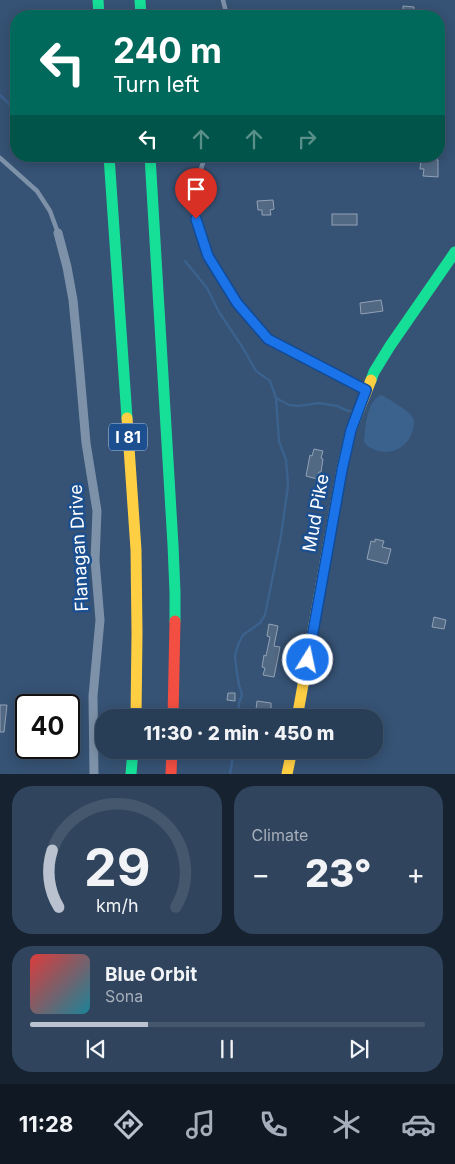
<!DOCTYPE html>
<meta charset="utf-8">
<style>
:root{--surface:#283e57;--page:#30455d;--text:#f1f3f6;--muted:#a5aeba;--line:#44576d;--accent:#b9c2ce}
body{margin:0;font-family:Inter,sans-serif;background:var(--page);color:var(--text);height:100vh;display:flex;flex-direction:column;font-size:19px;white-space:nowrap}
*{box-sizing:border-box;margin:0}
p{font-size:16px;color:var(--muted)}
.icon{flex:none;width:28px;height:28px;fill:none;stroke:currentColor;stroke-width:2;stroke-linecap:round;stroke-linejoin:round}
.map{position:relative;height:774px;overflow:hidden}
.side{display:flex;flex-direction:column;gap:12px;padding:12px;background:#162230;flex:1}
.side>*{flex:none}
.hud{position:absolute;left:10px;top:10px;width:435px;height:152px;border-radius:20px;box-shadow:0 2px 12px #0003,0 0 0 1px var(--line);background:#00695c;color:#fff;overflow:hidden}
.speed{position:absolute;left:15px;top:694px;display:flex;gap:10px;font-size:25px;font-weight:700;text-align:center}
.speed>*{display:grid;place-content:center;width:65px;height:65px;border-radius:50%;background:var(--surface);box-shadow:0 2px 12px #0003,0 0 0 1px var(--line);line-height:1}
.speed .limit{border:2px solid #111;border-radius:8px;background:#fff;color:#111}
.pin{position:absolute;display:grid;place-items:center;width:42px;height:42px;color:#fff;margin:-51px -21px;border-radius:50% 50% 50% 0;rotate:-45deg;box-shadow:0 0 5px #0007}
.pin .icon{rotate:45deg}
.me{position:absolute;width:55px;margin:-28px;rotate:10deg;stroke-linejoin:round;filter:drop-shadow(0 0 4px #0008)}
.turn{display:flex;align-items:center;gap:18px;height:105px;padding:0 20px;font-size:22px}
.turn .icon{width:65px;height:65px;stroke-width:2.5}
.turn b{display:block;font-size:35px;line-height:42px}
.lanes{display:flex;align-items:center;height:48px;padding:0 20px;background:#0003;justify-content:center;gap:25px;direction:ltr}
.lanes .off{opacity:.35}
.big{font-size:38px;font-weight:800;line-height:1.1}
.side .card{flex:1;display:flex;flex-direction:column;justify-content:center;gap:8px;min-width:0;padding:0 18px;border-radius:20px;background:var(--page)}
.side .dial{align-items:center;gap:0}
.dial svg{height:130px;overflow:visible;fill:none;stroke:var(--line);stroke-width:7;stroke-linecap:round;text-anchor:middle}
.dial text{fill:var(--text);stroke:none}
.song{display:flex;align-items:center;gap:15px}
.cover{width:60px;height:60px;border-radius:8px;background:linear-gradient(135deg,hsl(0 70% 55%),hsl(190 70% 35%))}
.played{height:5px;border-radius:2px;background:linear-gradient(90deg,var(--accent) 30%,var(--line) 30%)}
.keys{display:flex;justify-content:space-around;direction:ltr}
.heat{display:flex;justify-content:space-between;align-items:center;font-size:28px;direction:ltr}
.side .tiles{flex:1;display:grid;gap:12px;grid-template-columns:1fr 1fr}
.card:last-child{grid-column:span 2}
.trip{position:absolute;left:95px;top:709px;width:288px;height:50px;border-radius:20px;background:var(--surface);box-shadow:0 2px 12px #0003,0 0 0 1px var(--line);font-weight:800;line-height:50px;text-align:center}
.tabs{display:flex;height:80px;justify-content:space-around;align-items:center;background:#101923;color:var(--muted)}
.tabs .icon{width:35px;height:35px}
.tabs .selected{color:var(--accent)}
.tabs b{font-size:22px;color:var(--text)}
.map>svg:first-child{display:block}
.water{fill:#3b618d}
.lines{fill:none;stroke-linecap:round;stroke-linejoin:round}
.stream{stroke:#3b618d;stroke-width:2.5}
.building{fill:#526984;stroke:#92a2b6}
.lane{stroke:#7d92a8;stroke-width:4.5}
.street{stroke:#7d92a8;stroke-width:9}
.fast{stroke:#16e098;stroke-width:11}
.slow{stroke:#ffcf43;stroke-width:11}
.jam{stroke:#f24e42;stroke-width:11}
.route-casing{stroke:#114b97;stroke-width:12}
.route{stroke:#1a73e8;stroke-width:9}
.labels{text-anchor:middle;stroke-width:5;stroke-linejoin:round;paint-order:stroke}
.shield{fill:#1b4f8f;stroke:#bbcadd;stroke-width:1}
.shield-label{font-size:16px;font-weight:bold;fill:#fff}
.street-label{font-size:18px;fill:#fff;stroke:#1b4f8f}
</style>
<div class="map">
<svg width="455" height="774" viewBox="0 0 455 774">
<rect width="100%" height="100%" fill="#365274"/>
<!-- water -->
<path class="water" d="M381 395C388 398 411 412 413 418 415 421 414 426 413 429 409 448 390 457 373 449 369 447 367 446 364 442 365 428 367 400 381 395Z"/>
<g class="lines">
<!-- stream -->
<g class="stream">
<path d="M0 95 16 111"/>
<path d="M67 156 68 157"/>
<path d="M185 261 207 288 219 312 243 348 256 371 270 381 276 398 279 441 286 460 288 486 281 536 265 615 260 623 243 635 238 645 235 656 236 666 239 685 242 695 239 703 238 718"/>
<path d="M276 398 289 405 298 406 319 403 337 406 348 411H350L355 413"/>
<path d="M230 774 234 750"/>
</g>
</g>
<!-- building -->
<g class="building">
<path d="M403 6 414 7V16H403Z"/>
<path d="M424 156H437V160H438V177L423 176 424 169H420L421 159H424Z"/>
<path d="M273 200 274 209 270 210 271 215H262V210H258L257 201Z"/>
<rect x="332" y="214" width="25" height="11"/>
<path d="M381 300 383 311 361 314 360 303Z"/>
<path d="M314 449 323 451 321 458 323 459 321 472H319L317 479 306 476 310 455 312 456Z"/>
<path d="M375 539 384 541 382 547 391 549 387 564 367 559 371 541 375 542Z"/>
<path d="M434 617 446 620 444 629 432 627Z"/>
<path d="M269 624 278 626 274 646 280 647 274 677 263 675 265 668 262 667 264 655 266 656 270 637 267 636Z"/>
<path d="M228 693H235V701L227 700Z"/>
<path d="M257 701 271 703V708L274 709 273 717 255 718Z"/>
<path d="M0 705H7L4 732H0Z"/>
<path d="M256 750H275L274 756 256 753Z"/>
</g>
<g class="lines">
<!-- lane -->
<g class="lane">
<path d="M223 0 227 16"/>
<path d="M205 156 197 182 196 219 208 255 237 303 268 339 366 390"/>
<path d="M0 158 37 191 50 211 58 233"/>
</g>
<!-- street -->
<path class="street" d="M58 233 67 267 73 300 79 362 86 443 97 511 95 560 100 620 93 696 94 774"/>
<!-- fast -->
<g class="fast">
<path d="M98 0 99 16"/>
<path d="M140 0 141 16"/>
<path d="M109 156 127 418"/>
<path d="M150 156 173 545 175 592V621"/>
<path d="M371 380 374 372 390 346 455 252"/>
<path d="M131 774 133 750"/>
</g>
<!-- slow -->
<g class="slow">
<path d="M127 418 136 550 137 633 136 718"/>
<path d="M297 718 342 469 351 430 371 380"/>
<path d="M287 774 292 750"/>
</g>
<!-- jam -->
<g class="jam">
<path d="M173 718 175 621"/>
<path d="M171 774 172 750"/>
</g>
</g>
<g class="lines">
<defs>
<path id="route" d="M196 219 208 256 237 303 268 339 366 390 351 430 342 470 308 660"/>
</defs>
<!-- route casing -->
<use href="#route" class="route-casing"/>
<!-- route -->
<use href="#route" class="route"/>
</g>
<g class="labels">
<!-- shield labels -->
<rect class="shield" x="109" y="423.5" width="38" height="27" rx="4"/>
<g class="shield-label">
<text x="128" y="443">I 81</text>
</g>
<!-- street labels -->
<g class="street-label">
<text transform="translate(316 513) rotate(-80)" y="6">Mud Pike</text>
<text transform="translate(79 548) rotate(-93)" y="6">Flanagan Drive</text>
</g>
</g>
</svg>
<div class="speed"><div class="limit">40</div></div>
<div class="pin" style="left:196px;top:219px;background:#d93025"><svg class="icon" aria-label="arrive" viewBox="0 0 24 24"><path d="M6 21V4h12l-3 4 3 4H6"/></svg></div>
<svg class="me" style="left:308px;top:660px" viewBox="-20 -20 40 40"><circle r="17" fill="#1a73e8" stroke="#fff" stroke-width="3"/><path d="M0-11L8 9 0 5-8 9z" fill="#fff"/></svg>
<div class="trip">11:30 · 2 min · 450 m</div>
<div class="hud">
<div class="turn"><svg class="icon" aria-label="left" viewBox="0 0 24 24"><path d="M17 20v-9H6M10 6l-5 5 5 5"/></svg><div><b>240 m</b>Turn left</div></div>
<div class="lanes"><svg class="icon" aria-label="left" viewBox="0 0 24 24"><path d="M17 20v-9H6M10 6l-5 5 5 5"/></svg><svg class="icon off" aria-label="ahead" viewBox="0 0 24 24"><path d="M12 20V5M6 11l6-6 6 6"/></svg><svg class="icon off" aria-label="ahead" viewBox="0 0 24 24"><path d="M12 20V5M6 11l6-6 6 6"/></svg><svg class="icon off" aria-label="right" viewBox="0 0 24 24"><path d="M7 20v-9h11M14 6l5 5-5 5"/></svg></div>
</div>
</div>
<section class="side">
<div class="tiles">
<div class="card dial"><svg viewBox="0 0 100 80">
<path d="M14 69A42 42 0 1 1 86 69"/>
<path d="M14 69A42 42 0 0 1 10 34" stroke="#b9c2ce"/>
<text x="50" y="56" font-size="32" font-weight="700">29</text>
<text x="50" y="72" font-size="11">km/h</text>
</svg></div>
<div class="card"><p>Climate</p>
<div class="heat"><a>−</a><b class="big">23°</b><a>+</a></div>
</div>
<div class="card">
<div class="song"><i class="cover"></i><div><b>Blue Orbit</b><p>Sona</p></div></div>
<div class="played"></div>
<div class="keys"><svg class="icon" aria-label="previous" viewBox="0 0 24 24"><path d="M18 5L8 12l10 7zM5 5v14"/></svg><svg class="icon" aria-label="pause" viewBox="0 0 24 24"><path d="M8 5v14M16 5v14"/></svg><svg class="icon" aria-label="next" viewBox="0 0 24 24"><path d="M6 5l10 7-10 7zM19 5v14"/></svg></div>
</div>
</div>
</section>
<nav class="tabs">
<b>11:28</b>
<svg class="icon selected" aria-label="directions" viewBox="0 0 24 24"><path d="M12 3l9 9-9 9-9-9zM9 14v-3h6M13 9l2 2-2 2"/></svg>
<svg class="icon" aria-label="music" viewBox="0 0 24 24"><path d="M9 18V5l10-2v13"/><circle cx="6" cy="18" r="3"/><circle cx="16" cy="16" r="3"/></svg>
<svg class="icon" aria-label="phone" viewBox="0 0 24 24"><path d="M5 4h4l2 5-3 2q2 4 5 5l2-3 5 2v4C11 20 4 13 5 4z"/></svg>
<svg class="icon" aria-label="climate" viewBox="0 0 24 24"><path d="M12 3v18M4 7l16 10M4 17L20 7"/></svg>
<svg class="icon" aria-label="car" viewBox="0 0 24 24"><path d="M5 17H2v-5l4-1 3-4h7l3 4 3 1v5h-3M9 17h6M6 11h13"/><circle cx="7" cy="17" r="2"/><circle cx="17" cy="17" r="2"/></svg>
</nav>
